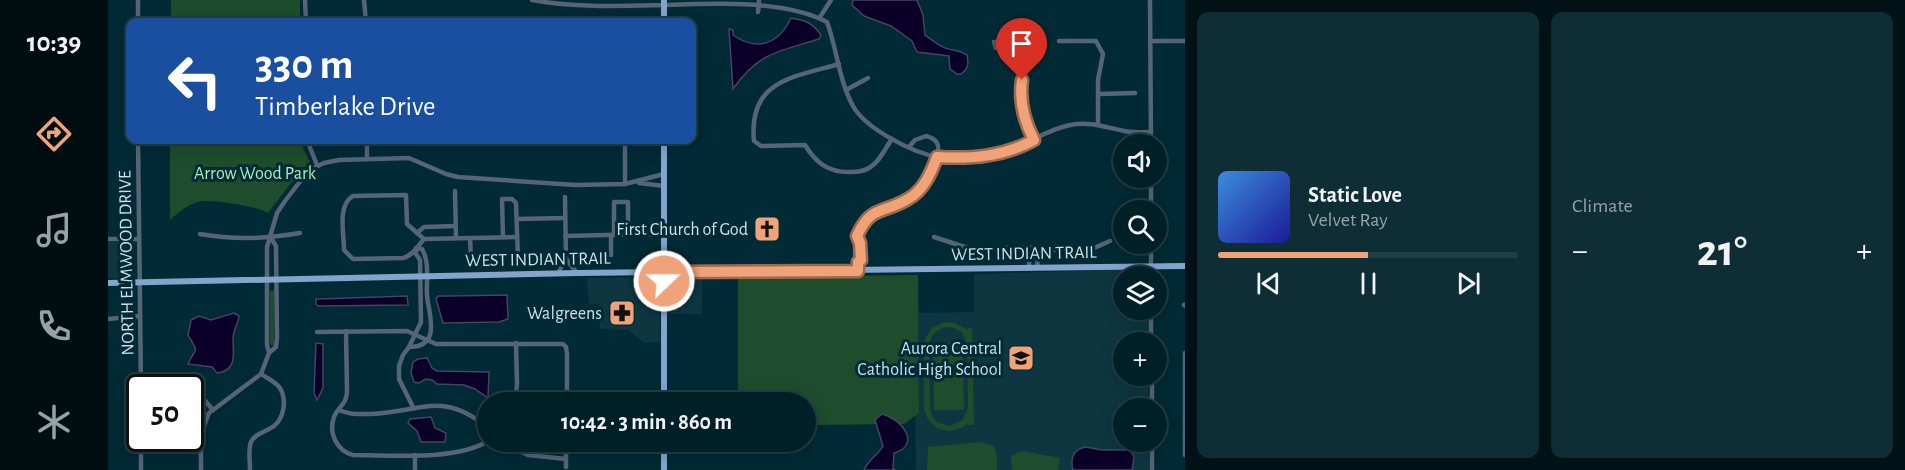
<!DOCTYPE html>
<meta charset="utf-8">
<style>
:root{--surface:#002028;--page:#0e2d34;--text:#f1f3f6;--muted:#95a3a8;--line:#223e45;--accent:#f0a378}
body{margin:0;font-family:"Alegreya Sans",sans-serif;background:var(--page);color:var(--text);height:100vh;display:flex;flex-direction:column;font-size:22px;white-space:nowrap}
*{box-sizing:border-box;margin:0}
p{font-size:20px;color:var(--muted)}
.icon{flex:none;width:33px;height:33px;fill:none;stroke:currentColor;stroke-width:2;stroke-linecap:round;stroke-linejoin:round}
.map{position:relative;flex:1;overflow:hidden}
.side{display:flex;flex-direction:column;gap:12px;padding:12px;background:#001216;width:720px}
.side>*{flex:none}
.banner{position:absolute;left:18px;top:18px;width:570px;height:126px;border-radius:12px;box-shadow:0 3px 15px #0003,0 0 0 2px var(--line);background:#1a4fa0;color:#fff;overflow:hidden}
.fabs{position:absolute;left:1005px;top:134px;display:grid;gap:12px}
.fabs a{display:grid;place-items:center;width:54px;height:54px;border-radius:50%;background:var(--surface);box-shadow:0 3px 15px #0003,0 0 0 2px var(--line);font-size:30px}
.speed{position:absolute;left:18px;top:374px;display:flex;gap:12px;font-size:30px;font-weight:700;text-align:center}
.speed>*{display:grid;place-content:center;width:78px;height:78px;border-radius:50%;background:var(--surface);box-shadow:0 3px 15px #0003,0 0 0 2px var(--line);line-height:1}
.speed .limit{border:3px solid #111;border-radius:9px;background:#fff;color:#111}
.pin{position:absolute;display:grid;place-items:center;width:51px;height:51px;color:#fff;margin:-62px -26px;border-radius:50% 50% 50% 0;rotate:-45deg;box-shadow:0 0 6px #0007}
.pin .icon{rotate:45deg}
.me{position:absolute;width:66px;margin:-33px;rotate:68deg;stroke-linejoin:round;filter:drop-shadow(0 0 4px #0008)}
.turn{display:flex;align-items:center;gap:21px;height:126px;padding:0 30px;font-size:27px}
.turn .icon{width:78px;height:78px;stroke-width:2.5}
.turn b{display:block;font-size:42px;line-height:51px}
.big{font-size:45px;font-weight:700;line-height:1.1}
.side .card{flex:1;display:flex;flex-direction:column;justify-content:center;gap:9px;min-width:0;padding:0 21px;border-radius:12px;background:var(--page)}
.song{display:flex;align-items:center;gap:18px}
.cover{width:72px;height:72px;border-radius:9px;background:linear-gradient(135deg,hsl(210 70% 55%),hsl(240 70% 35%))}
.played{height:6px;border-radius:3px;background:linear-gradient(90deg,var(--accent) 50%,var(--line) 50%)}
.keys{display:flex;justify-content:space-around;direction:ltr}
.heat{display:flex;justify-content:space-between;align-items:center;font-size:33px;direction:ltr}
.side .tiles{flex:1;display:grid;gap:12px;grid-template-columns:repeat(2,1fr)}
.trip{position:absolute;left:369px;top:392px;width:339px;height:60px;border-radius:30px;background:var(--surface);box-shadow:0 3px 15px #0003,0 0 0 2px var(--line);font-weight:700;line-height:60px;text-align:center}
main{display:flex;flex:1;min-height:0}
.menu{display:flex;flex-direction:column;width:108px;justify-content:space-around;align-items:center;background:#000d10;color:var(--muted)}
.menu .icon{width:42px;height:42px}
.menu .current{color:var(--accent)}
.menu b{font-size:27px;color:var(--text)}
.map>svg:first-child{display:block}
.built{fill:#0d3641}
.green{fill:#1e4c2d;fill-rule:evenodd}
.water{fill:#0b0128;stroke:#454461;stroke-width:1.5}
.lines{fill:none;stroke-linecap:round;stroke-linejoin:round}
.minor{stroke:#556477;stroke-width:4.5}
.major{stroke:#84a4cb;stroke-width:6}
.route-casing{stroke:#9c6a4e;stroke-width:15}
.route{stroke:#f0a378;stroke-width:10}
.labels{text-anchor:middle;stroke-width:6;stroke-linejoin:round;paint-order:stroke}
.park-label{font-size:18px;fill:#a3f0b7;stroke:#002a35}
.poi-label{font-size:18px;fill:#cbe0e7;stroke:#002a35;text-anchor:end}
.street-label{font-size:18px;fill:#cbe0e7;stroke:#002a35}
</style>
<main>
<nav class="menu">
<b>10:39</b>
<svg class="icon current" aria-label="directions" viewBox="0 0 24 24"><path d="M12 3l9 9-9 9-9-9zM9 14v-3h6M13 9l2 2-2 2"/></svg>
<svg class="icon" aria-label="music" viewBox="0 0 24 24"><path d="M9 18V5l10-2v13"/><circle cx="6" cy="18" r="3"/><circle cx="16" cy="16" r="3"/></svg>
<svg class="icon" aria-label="phone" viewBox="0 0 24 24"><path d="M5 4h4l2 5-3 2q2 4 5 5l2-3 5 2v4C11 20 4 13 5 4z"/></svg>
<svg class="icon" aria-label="climate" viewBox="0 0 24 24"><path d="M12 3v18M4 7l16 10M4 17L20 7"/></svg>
</nav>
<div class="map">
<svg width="1077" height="470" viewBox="0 0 1077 470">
<rect width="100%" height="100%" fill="#002a35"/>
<!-- built -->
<g class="built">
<path d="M0 242H26L24 278H0Z"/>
<path d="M1040 269V276H1016V309H1040V342H1016V375H1040L1041 408H1016V441H1041V470H808L807 416 811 413 810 313 866 312V274Z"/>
<path d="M551 277 552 342 536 343 520 330 492 329 491 304H481L479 278Z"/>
<rect x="558" y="277" width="36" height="37"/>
</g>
<!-- green -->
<g class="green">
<rect x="63" y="0" width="129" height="22"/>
<path d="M62 140H194L195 148 202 162 183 183 160 213C148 206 109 200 94 201 81 203 71 212 62 220Z"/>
<path d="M810 275 811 413 796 424 698 425V402H630V277Z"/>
<path d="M164 290 166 291V345L164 346 162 344V292Z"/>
<path d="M837 322 847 323 858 329 864 328 866 425H860V423C843 438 819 430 816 407V341L824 328ZM843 327 854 332 859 344 860 408 855 420 841 426 829 422 824 416 822 408 821 347C822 334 830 327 843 327Z"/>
<path d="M825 343H855L856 410H826Z"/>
<path d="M872 442 886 446 889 456V470H819L820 447Z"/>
<path d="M914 451 952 458 950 470H904L903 456Z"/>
</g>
<!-- water -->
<g class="water">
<path d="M745 0H809L815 15 817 35C825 41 835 49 845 50 851 51 853 51 859 55 861 64 860 69 853 74H849L842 69 841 56 809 52 804 41 783 26 756 16 744 5Z"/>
<path d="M683 18C697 20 705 23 713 35L711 39C670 52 651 52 625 89L621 29 625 30V35C649 52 671 44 683 18Z"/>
<path d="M399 295 400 319 391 322 335 323 328 299 330 296H340Z"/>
<path d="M299 296 300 305 210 306 208 304V299H210Z"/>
<path d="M126 313 131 316C130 324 125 330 125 339 125 352 130 371 109 373L104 367 80 364C88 345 92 356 80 335L83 320 91 316 103 320Z"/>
<path d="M208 343 215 344V388L209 400 206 393Z"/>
<path d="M319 358 324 368 329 371 381 372 380 398 367 389 356 385 329 384 324 380 318 379 311 383 306 382 303 373 305 362 310 359Z"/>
<path d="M774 414C794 419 814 445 786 453L785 469 788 470H756C760 460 770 455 775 446L767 420Z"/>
<path d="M323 417 327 428 338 433 337 442H313L309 431 300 423 302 419Z"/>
<path d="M978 447 994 450H1022L1026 457 1024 470H965C962 459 965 449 978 447Z"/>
</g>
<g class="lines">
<!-- minor -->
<g class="minor">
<path d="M197 0 198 22"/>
<path d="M256 0 258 22"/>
<path d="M424 0C468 8 513 6 557 5 607 3 677 0 719 22 729 49 731 81 745 106 758 129 805 153 830 157 849 160 871 159 890 154 915 148 936 130 962 125 981 121 997 127 1016 131 1025 133 1034 132 1043 132"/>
<path d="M1042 0 1043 144"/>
<path d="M650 12 651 0"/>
<path d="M712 17 723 0"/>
<path d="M30 22V0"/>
<path d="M951 41H988L995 54 990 80V124"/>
<path d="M1042 41H1077"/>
<path d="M921 49 888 48 886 42 921 39V49C914 87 906 103 926 140"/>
<path d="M731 64C686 77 640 80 646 141L653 146 697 145C708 163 721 173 743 172 749 172 756 171 761 168 772 162 777 148 784 139"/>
<path d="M738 90 760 78"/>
<path d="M991 94 1027 93"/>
<path d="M30 140 33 387"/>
<path d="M199 140 209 165"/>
<path d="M259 140V158"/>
<path d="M517 140V184"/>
<path d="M531 183 556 186"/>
<path d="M347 191 348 238"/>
<path d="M298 195 299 224 316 239C310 246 304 256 295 258L245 259 236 250C236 234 229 205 245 196Z"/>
<path d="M1043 210V177"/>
<path d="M409 219 457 218"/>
<path d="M309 233 316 227 347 226"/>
<path d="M92 234C127 240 156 239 192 233"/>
<path d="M503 235V255"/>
<path d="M506 235V202H520V235"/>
<path d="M457 236 542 234"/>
<path d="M749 236 752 243 753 260 750 262"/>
<path d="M395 237 394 199H404L408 203 410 259"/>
<path d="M826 237 866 250 912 247 977 252 1002 241"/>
<path d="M362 238 363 260"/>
<path d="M0 239H31"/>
<path d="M316 239 409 237"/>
<path d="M458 259 469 273"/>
<path d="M921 267 922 248"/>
<path d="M929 267 931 249"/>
<path d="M750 271V262L747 261C747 247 748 232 757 221 768 207 787 208 802 199 813 191 836 157 829 143 827 139 822 137 818 136L807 140 801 147"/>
<path d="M450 273 458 259 457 197"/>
<path d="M1043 276V243"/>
<path d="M1076 305 1077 306"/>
<path d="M1043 309V342"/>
<path d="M0 319 32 316"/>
<path d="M238 331 239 392C238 406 230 406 226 417 220 433 229 451 245 455 284 455 348 461 380 441"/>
<path d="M209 332 299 331 328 344H455L458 347 459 354V402"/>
<path d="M301 347C335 347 320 312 319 295 318 279 322 263 314 249L308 248"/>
<path d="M161 353 159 345V247L169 213 177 201 200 171 216 163 231 160 301 158 338 174 350 177 468 185 517 184 556 174"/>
<path d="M1077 353V455"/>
<path d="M1044 375V408"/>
<path d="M33 386 78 387"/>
<path d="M82 389 89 391 105 410"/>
<path d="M407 402 409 384 408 343"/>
<path d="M305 407 291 379V366L295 355 301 347 313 322 312 260 308 254V248"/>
<path d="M231 410C242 415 251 414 263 414 314 412 334 390 380 428"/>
<path d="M33 438V470"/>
<path d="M391 441 420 455 458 459"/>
<path d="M1044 441V470"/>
<path d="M307 455V470"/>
<path d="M458 467V441"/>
<path d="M93 470V434L101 413 153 374 161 353 168 347 169 338 168 246 163 238"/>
<path d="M142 470C142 462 140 449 143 442 147 433 158 432 166 426 176 418 179 400 172 388 168 382 159 378 153 374"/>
</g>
<!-- major -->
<g class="major">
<path d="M556 0V22"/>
<path d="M0 283 470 273 1077 266"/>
<path d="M556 402V140"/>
<path d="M556 470V441"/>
</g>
</g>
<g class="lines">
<defs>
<path id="route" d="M556 281V272L750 271V262L753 260 752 243 749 236C763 205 775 214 800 199 816 190 823 173 829 157 863 159 895 157 926 140 916 121 911 102 914 80"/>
</defs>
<!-- route casing -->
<use href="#route" class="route-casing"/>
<!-- route -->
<use href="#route" class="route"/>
</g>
<!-- icons -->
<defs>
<symbol id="church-square" viewBox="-11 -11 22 22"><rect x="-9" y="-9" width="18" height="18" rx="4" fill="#f0a378" stroke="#002a35"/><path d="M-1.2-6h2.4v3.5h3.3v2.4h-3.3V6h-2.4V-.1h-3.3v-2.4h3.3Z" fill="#111"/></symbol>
<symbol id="pharmacy-square" viewBox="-11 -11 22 22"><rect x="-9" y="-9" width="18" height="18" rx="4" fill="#f0a378" stroke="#002a35"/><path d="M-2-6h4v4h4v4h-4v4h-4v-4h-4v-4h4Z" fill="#111"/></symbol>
<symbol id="school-square" viewBox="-11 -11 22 22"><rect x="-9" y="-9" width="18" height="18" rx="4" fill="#f0a378" stroke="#002a35"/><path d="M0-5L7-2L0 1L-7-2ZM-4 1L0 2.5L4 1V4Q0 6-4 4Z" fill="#111"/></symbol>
</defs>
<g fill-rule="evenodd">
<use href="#church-square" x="644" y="214" width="30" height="30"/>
<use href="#pharmacy-square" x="499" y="298" width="30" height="30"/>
<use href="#school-square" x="898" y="343" width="30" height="30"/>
</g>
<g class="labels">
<!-- park labels -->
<g class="park-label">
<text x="147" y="179">Arrow Wood Park</text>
</g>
<!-- poi labels -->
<g class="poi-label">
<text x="640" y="235">First Church of God</text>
<text x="494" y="319">Walgreens</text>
<text x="894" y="354">Aurora Central<tspan x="894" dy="21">Catholic High School</tspan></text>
</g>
<!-- street labels -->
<g class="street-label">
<text transform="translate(916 253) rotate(-1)" y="6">WEST INDIAN TRAIL</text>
<text transform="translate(430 259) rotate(-1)" y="6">WEST INDIAN TRAIL</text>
<text transform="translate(18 263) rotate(-91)" y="6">NORTH ELMWOOD DRIVE</text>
</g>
</g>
</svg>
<div class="fabs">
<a><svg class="icon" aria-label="sound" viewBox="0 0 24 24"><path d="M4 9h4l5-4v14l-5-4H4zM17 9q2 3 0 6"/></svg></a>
<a><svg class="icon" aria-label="search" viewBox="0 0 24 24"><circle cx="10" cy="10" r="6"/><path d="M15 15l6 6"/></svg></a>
<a><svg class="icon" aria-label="layers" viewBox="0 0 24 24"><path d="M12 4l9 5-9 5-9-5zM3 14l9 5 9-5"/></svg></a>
<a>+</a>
<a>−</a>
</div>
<div class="speed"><div class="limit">50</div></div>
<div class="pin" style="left:914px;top:80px;background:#d93025"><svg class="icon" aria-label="arrive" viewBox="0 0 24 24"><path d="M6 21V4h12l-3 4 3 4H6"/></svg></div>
<svg class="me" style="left:556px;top:281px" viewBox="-20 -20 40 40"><circle r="17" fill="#f0a378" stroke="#fff" stroke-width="3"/><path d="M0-11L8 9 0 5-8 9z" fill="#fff"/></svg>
<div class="trip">10:42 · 3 min · 860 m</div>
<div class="banner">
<div class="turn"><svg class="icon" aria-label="left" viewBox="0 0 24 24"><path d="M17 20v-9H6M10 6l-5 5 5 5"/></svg><div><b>330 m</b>Timberlake Drive</div></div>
</div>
</div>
<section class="side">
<div class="tiles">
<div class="card">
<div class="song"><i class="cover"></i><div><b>Static Love</b><p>Velvet Ray</p></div></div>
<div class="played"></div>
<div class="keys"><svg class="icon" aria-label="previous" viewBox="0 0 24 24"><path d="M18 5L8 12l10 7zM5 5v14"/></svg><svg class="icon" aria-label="pause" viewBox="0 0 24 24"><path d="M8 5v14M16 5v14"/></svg><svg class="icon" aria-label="next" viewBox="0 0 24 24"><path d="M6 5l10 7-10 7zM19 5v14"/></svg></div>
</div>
<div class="card"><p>Climate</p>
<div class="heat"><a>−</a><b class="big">21°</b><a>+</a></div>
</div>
</div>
</section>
</main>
